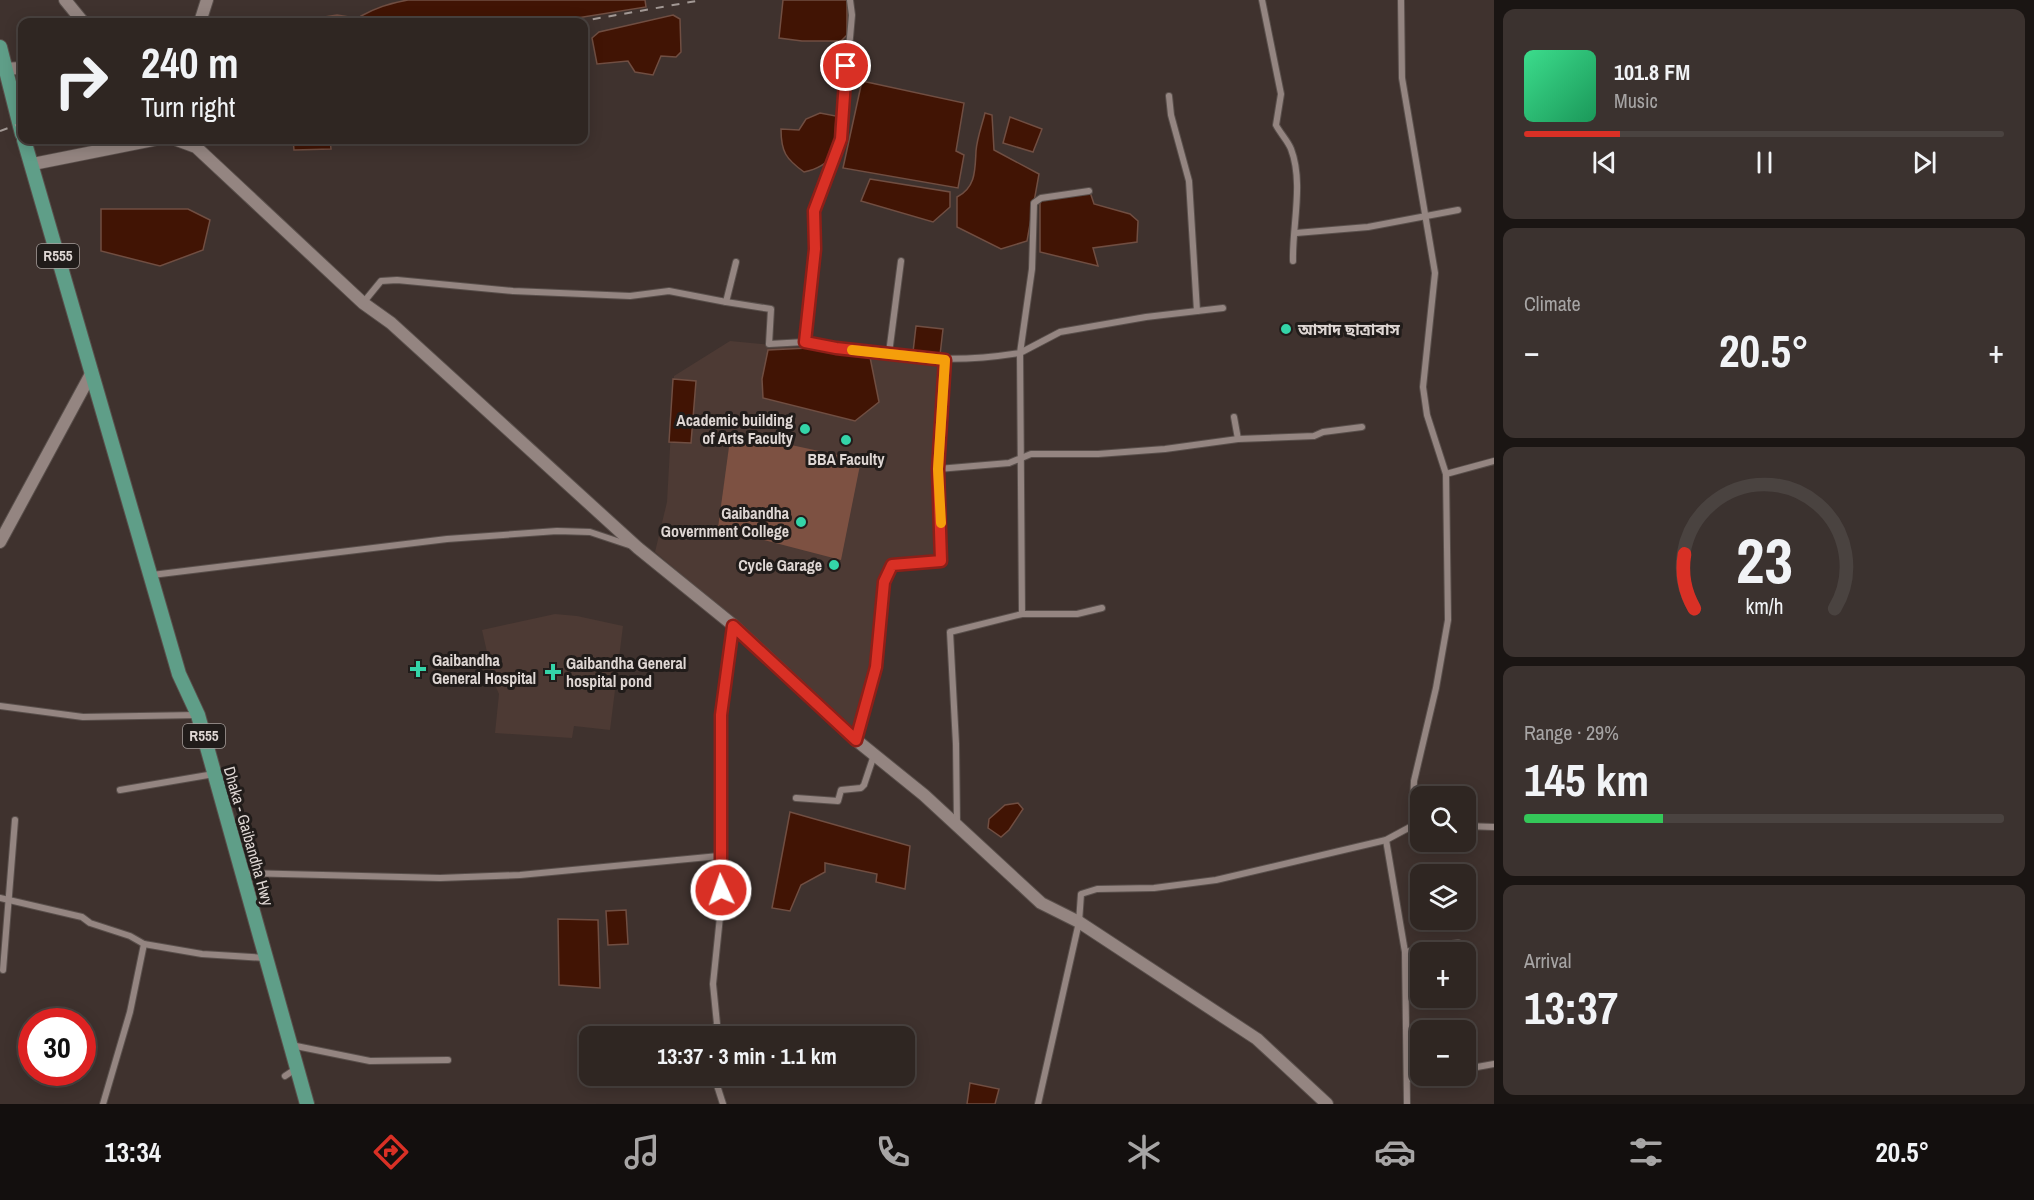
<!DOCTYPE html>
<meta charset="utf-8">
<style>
:root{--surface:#2f2622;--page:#3b322f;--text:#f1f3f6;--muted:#a7a5a5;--line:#4a4340;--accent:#d93025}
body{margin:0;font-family:"Archivo Narrow","Noto Sans Bengali",sans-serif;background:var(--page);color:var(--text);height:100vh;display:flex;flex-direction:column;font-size:22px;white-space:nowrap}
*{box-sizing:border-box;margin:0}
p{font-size:20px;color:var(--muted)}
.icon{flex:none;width:33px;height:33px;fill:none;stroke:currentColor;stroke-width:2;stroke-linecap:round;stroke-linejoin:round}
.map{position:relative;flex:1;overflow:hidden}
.details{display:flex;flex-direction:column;gap:9px;padding:9px;background:#1a1513;width:540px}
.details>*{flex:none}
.hud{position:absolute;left:18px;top:18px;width:570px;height:126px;border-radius:12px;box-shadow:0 3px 15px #0003,0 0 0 2px var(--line);background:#2f2622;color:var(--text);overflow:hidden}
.buttons{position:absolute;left:1410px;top:786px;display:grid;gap:12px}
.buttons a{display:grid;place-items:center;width:66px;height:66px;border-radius:12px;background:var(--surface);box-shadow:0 3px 15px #0003,0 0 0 2px var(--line);font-size:30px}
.speed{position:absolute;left:18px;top:1008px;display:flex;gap:12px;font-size:30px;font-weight:700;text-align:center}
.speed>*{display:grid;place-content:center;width:78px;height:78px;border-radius:50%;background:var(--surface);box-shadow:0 3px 15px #0003,0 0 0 2px var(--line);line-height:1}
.speed .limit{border:9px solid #d22;background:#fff;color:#111}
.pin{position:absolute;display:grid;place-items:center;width:51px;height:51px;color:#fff;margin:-26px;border:3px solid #fff;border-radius:50%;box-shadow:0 2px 6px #0007}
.me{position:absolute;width:66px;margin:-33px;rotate:357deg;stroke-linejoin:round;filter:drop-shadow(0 0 4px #0008)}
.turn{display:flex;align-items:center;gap:21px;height:126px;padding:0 24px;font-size:27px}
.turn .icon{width:78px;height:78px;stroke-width:2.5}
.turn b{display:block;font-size:42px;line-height:51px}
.big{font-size:45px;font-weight:800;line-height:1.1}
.details .widget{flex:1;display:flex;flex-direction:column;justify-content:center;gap:9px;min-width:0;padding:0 21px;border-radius:12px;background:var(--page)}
.details .dial{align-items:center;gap:0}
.dial svg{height:156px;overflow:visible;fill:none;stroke:var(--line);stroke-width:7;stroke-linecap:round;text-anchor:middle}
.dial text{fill:var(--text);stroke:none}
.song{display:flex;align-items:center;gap:18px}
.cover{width:72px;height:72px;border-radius:9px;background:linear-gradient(135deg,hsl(150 70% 55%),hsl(150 70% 35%))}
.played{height:6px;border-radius:3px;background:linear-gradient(90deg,var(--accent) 20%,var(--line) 20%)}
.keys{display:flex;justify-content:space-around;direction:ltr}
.heat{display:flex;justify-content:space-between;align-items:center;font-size:33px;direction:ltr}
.charge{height:9px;border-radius:4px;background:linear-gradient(90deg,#34c759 29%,var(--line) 0)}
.trip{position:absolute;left:579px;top:1026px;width:336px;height:60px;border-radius:12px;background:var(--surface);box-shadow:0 3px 15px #0003,0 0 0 2px var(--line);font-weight:800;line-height:60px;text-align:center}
.menu{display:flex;height:96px;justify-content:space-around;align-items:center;background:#130f0e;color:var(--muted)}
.menu .icon{width:42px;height:42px}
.menu .on{color:var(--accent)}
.menu b{font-size:27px;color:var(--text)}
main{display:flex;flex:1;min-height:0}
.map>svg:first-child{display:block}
.built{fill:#4d3a34}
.green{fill:#7d5142}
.water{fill:#411404;stroke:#704e42;stroke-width:1.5}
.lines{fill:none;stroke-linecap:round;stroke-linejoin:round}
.street-casing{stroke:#594f4b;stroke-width:8}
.secondary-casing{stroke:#594f4b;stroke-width:14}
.primary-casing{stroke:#594f4b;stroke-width:16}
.street{stroke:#948581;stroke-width:6}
.secondary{stroke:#948581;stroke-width:12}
.primary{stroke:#5f9e88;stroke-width:14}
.rail{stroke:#a29894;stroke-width:2;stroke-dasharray:8 8;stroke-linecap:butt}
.route-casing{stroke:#8d1f18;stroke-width:15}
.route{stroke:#d93025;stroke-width:10}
.slow{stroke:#f59e0b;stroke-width:10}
.poi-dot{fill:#34d4a8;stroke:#211c1a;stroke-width:2}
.labels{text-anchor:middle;stroke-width:6;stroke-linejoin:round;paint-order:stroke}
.shield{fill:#211c1a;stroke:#a69f9c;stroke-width:1.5}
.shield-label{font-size:15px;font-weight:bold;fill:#dfd7d4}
.poi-label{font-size:16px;font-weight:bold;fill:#dfd7d4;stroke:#211c1a;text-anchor:start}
.street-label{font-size:16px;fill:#dfd7d4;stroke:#211c1a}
</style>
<main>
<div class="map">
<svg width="1494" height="1104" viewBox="0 0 1494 1104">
<rect width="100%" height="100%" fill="#3f322e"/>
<!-- built -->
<g class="built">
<path d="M730 341 945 361 936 468 941 560 892 564 856 733 737 622 655 552 667 502 674 376Z"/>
<path d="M555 614 577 616 623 626 610 730 574 726 572 738 495 733 499 694 494 683 482 630Z"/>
</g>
<!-- green -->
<path class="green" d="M731 432 861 460 841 560 718 528Z"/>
<!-- water -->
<g class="water">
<path d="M408 0H645L646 7 552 22H364L361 16C377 7 390 3 408 0Z"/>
<path d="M783 0H847V35L841 41H802L779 38Z"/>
<path d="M337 15 349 17 352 22H292Z"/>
<path d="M673 15 680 19 681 52 676 57 661 56 653 75 635 72 628 61 597 64 592 38 599 32Z"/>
<path d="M862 81 964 103 956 151 964 155 958 188 843 168Z"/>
<path d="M820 113 836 116C834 147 839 164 804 172 786 159 781 152 781 129L799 130 806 119Z"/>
<path d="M985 113 992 115 994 150 1039 174 1027 241 1001 249 957 227V197C976 187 975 170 976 151 977 138 982 125 985 113Z"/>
<path d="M1010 117 1042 129 1033 152 1003 143Z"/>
<path d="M293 140H330L331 149 294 150Z"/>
<path d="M870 179 950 192V207L933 222 861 201Z"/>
<path d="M1090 192 1094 204 1130 214 1138 221 1137 242 1093 248 1098 266 1040 252V199Z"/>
<path d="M101 209H188L210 220 203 250 160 266 101 251Z"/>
<path d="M916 326 943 329 940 355 913 352Z"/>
<path d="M808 348 870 357 879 402 855 421 763 398 762 379 768 350Z"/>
<path d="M673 379 696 381 691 443 669 442Z"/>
<path d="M1018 803 1023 809 1009 830 1001 837 988 828 989 819 1005 805Z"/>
<path d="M790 812 910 846 905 889 876 882 877 874 825 863V872L801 885 790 911 772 908Z"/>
<path d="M626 910 628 944 608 945 606 911Z"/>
<path d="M558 919 598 920 600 988 559 985Z"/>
<path d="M970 1083 999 1089 995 1104H967Z"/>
</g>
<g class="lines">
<defs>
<g id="street">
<path d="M1262 0 1281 94 1276 125C1280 133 1288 141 1291 149 1304 183 1292 226 1293 261"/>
<path d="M1401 0 1402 78 1435 273 1423 387 1427 415 1446 474 1448 620 1436 688 1414 781 1412 826"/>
<path d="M1169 96 1171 115 1189 181 1197 311"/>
<path d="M1296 233 1368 227 1458 210"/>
<path d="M901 261 889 353C933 362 976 360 1020 353L1032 269 1034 203 1041 198 1089 191"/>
<path d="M726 302 771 309 769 344 805 342 889 353"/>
<path d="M363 303 381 281 397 280 513 291 630 296 669 291 726 302 736 262"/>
<path d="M805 342 815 249 814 211 841 139 852 15 850 0"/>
<path d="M1234 417 1238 439"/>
<path d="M938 469 1009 463 1031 454H1098L1165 449 1238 439 1314 436 1323 432 1362 427"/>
<path d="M1446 474 1494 461"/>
<path d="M152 575 447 539 557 531 590 532 632 546"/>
<path d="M1022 614 1020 353 1060 332 1146 317 1223 308"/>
<path d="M0 706 83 717 197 715"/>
<path d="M856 740 876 667 884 583 892 565 941 561 938 469 945 360"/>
<path d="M120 790 214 774"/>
<path d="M796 798 838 801 841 790 861 788 864 785 874 755"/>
<path d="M957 823 956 744 950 632 1022 614H1077L1102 608"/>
<path d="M1466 826 1494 827"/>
<path d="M1386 840 1405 952 1407 1104"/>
<path d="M244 873 440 878 520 875 719 856"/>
<path d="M0 898 82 917 90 923 130 936 144 944 202 954 266 958"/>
<path d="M1405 952 1458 943"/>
<path d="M3 970 15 820"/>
<path d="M710 1036 717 1024 713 984 721 907 719 856 721 715 733 625"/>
<path d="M291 1045 370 1061 448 1060"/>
<path d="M1466 1069 1494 1064"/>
<path d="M285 1076 297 1068"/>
<path d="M714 1076 723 1104"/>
<path d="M1408 1079 1428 1076"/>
<path d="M103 1104 130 1012 144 944"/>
<path d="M1038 1104 1079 922 1081 894 1097 889 1154 888 1216 880 1386 840 1412 826H1420"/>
</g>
<g id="secondary">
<path d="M65 0 83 22"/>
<path d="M200 22 207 0"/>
<path d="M0 69 22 68"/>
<path d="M177 140 196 147 363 303 391 323 638 548 733 625 856 740 924 795 1041 903 1079 922 1257 1039 1327 1104"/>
<path d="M33 164 153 140"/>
<path d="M0 542 92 372"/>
</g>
<g id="primary">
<path d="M0 47 22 134"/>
<path d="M24 140 179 674 198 715 307 1104"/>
</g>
</defs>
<!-- street casing -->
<use href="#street" class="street-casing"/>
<!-- secondary casing -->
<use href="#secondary" class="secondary-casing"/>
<!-- primary casing -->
<use href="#primary" class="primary-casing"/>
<!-- street -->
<use href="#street" class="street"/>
<!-- secondary -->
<use href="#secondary" class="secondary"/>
<!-- primary -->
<use href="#primary" class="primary"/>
<!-- rail -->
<g class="rail">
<path d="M577 22 702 0"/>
<path d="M0 131 22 123"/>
</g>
</g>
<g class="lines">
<defs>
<path id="route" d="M721 890V715L733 626 856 740 876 667 884 582 892 565 941 561 938 469 945 360 836 348 805 342 815 249 814 211 841 139 846 66"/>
</defs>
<!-- route casing -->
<use href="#route" class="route-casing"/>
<!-- route -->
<use href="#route" class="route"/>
<!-- slow -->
<path class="slow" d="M852 350 945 360 938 469 941 523"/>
</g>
<!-- markers -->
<g class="poi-dot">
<circle cx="1286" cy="329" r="6"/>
<circle cx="805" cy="429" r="6"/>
<circle cx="846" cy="440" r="6"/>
<circle cx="801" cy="522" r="6"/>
<circle cx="834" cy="565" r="6"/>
<path d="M415 660h6v6h6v6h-6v6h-6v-6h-6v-6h6z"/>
<path d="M550 663h6v6h6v6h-6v6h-6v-6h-6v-6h6z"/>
</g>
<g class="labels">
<!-- shield labels -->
<g class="shield">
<rect x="37" y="244" width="42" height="24" rx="4.5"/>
<rect x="183" y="724" width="42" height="24" rx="4.5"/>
</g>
<g class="shield-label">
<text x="58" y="261">R555</text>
<text x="204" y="741">R555</text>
</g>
<!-- poi labels -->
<g class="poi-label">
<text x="1298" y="335">আসাদ ছাত্রাবাস</text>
<text x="793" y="426" text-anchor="end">Academic building<tspan x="793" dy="18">of Arts Faculty</tspan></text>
<text x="846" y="465" text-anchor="middle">BBA Faculty</text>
<text x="789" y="519" text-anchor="end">Gaibandha<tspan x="789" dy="18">Government College</tspan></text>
<text x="822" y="571" text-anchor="end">Cycle Garage</text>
<text x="432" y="666">Gaibandha<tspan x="432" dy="18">General Hospital</tspan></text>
<text x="566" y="669">Gaibandha General<tspan x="566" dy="18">hospital pond</tspan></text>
</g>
<!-- street labels -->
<g class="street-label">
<text transform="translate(249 836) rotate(74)" y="6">Dhaka - Gaibandha Hwy</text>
</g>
</g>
</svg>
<div class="buttons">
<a><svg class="icon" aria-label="search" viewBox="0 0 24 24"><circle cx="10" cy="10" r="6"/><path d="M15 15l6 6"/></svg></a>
<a><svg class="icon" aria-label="layers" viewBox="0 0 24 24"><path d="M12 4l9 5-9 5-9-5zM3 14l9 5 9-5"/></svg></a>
<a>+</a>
<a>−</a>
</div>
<div class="speed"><div class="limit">30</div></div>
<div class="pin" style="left:846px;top:66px;background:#d93025"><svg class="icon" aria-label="arrive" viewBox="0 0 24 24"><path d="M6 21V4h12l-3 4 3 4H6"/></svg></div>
<svg class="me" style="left:721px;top:890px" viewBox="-20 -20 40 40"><circle r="17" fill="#d93025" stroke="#fff" stroke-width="3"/><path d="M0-11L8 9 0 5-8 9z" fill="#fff"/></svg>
<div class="trip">13:37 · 3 min · 1.1 km</div>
<div class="hud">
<div class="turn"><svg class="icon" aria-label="right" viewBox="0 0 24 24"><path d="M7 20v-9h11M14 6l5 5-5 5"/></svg><div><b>240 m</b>Turn right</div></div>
</div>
</div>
<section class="details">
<div class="widget">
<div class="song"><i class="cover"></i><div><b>101.8 FM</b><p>Music</p></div></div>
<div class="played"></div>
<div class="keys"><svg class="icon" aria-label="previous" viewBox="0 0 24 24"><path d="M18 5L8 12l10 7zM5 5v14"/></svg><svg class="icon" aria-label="pause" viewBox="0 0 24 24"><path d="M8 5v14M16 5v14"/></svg><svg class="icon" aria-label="next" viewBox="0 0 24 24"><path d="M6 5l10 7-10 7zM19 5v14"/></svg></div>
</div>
<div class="widget"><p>Climate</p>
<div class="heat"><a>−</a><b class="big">20.5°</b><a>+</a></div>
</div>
<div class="widget dial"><svg viewBox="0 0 100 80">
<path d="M14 69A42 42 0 1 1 86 69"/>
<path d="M14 69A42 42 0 0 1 9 41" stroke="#d93025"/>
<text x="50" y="56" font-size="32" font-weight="700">23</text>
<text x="50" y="72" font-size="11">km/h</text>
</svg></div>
<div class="widget"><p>Range · 29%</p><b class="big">145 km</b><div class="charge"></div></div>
<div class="widget"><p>Arrival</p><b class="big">13:37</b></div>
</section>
</main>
<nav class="menu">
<b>13:34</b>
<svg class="icon on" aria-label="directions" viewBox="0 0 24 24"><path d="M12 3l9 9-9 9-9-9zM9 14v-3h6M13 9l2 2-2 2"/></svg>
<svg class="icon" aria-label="music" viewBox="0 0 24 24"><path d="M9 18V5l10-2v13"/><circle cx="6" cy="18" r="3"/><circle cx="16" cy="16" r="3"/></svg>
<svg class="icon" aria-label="phone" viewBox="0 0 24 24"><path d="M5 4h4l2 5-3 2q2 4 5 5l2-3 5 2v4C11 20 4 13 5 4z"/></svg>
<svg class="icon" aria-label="climate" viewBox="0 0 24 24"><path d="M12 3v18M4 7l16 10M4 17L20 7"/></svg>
<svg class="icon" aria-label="car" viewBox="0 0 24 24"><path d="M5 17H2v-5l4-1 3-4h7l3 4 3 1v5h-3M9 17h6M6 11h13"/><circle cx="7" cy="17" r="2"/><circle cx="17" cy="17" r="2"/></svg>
<svg class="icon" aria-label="filters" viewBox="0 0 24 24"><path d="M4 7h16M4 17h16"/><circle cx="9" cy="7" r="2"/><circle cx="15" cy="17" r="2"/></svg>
<b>20.5°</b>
</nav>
